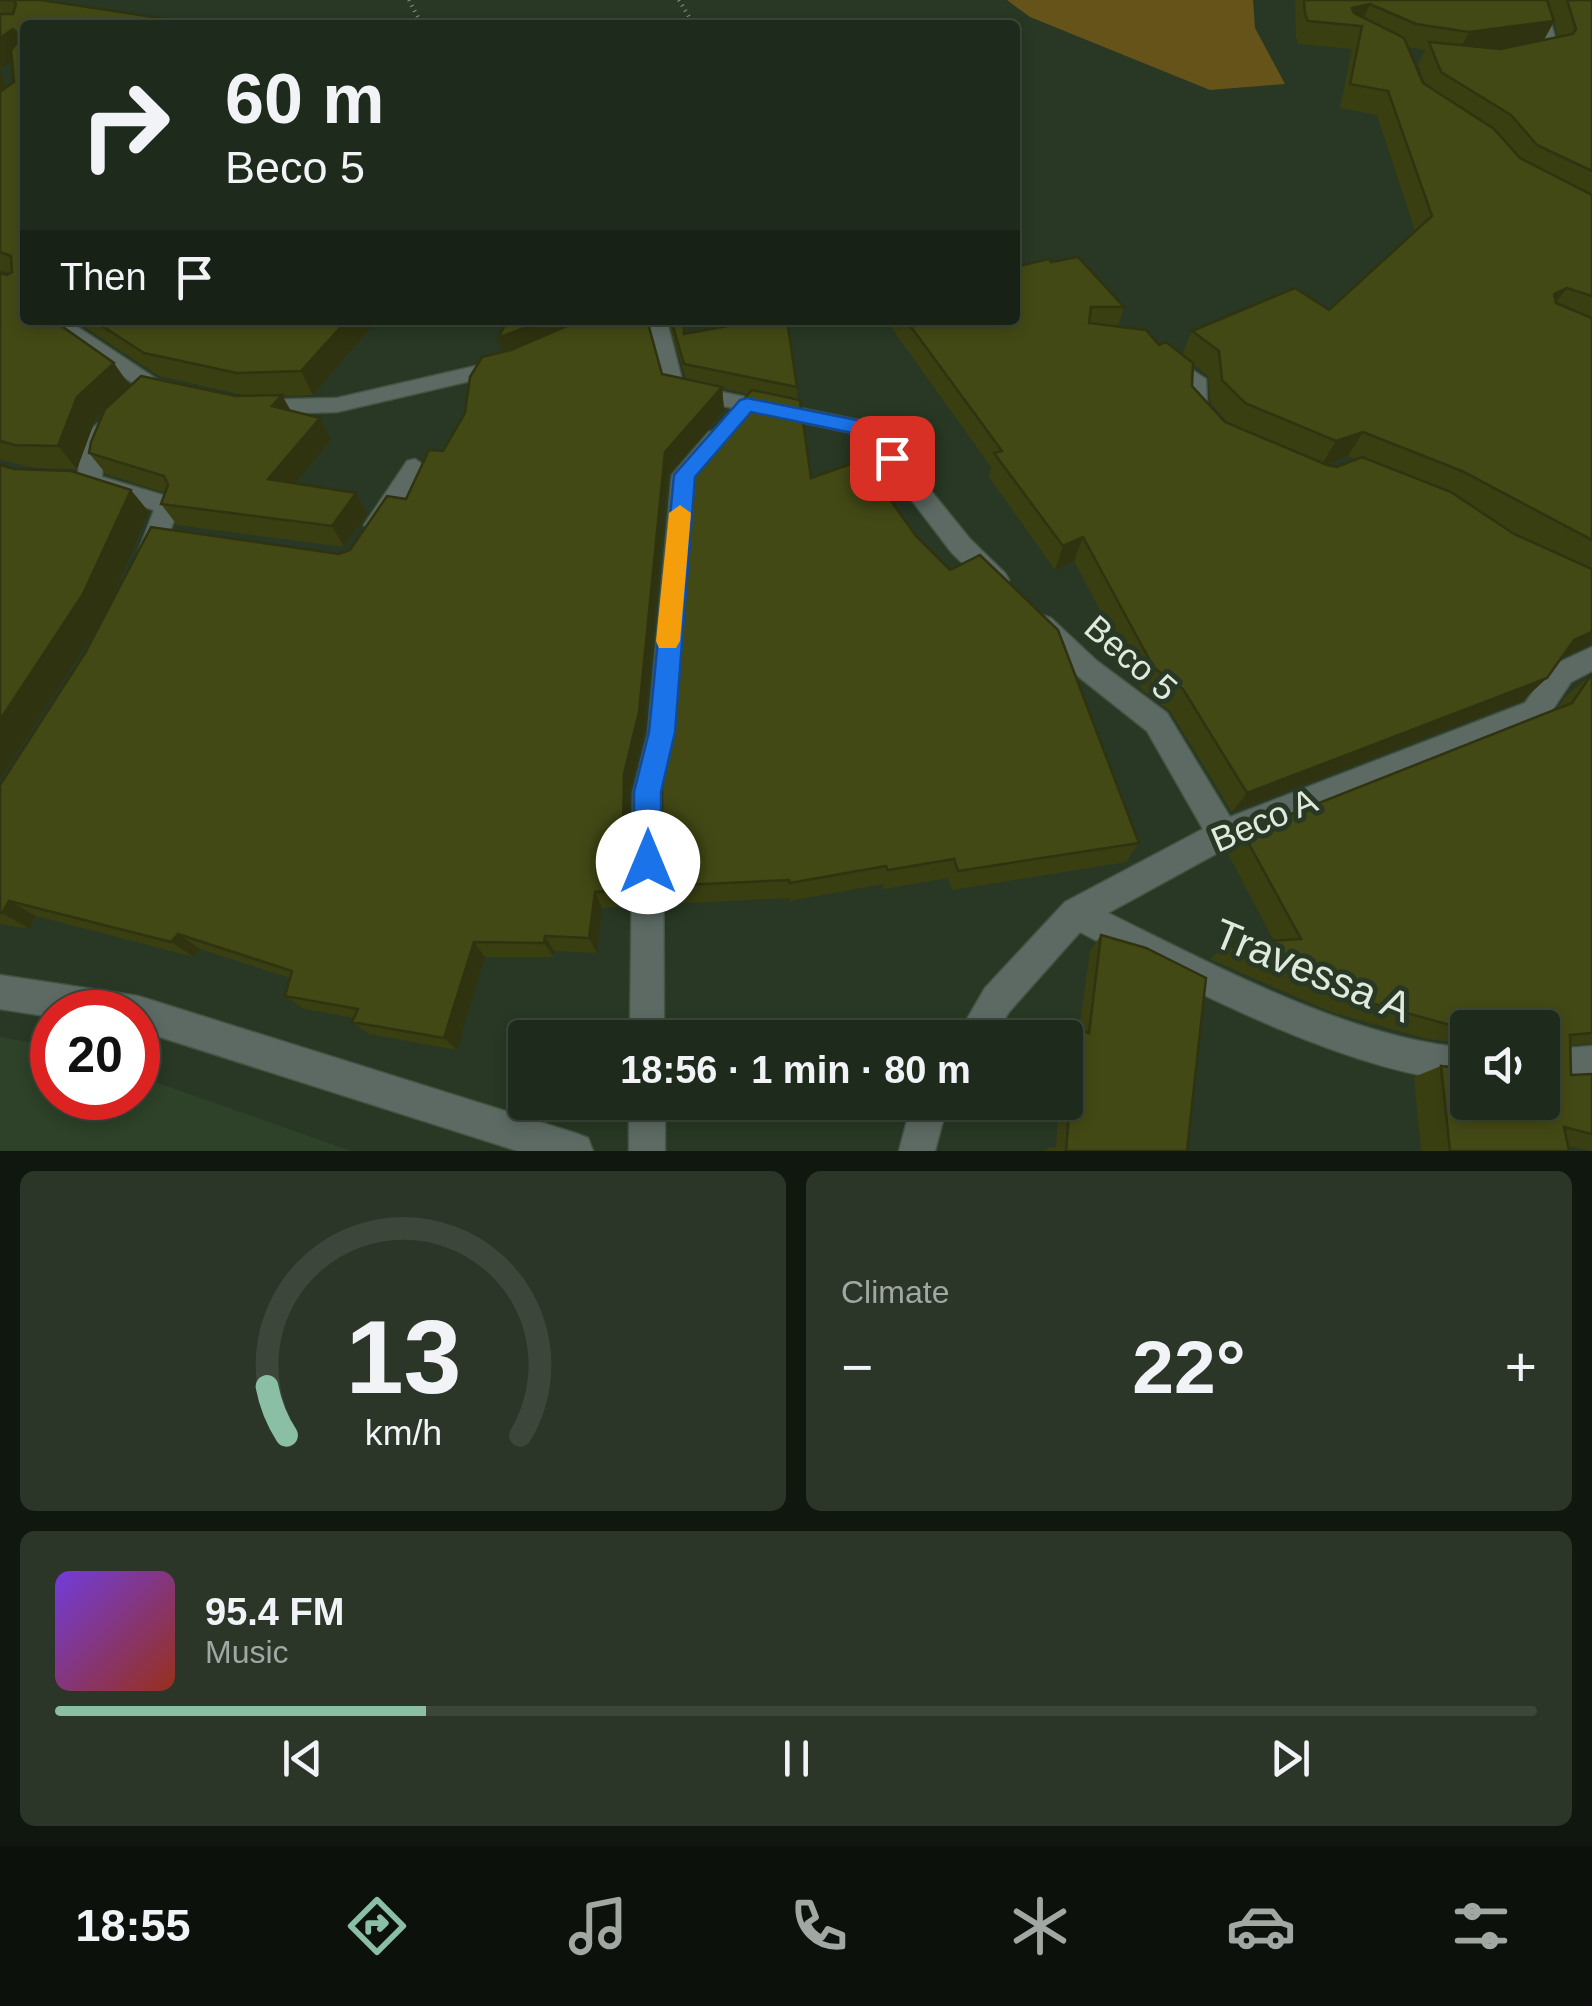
<!DOCTYPE html>
<meta charset="utf-8">
<style>
:root{--surface:#1e2a1b;--page:#2b3628;--text:#f1f3f6;--muted:#a1a7a3;--line:#3c463a;--accent:#8abfa5}
body{margin:0;font-family:Helvetica,sans-serif;background:var(--page);color:var(--text);height:100vh;display:flex;flex-direction:column;font-size:38px;white-space:nowrap}
*{box-sizing:border-box;margin:0}
p{font-size:32px;color:var(--muted)}
.icon{flex:none;width:55px;height:55px;fill:none;stroke:currentColor;stroke-width:2;stroke-linecap:round;stroke-linejoin:round}
.map{position:relative;height:1151px;overflow:hidden}
.panel{display:flex;flex-direction:column;gap:20px;padding:20px;background:#10170f;flex:1}
.panel>*{flex:none}
.guide{position:absolute;left:20px;top:20px;width:1000px;height:305px;border-radius:10px;box-shadow:0 5px 15px #0003,0 0 0 2px var(--line);background:#1e2a1b;color:var(--text);overflow:hidden}
.buttons{position:absolute;left:1450px;top:1010px;display:grid;gap:20px}
.buttons a{display:grid;place-items:center;width:110px;height:110px;border-radius:10px;background:var(--surface);box-shadow:0 5px 15px #0003,0 0 0 2px var(--line);font-size:50px}
.speed{position:absolute;left:30px;top:990px;display:flex;gap:20px;font-size:50px;font-weight:700;text-align:center}
.speed>*{display:grid;place-content:center;width:130px;height:130px;border-radius:50%;background:var(--surface);box-shadow:0 5px 15px #0003,0 0 0 2px var(--line);line-height:1}
.speed .limit{border:15px solid #d22;background:#fff;color:#111}
.pin{position:absolute;display:grid;place-items:center;width:85px;height:85px;color:#fff;margin:-42px;border-radius:20px;box-shadow:0 5px 15px #0006}
.me{position:absolute;width:110px;margin:-55px;rotate:0deg;stroke-linejoin:round;filter:drop-shadow(0 0 8px #0008)}
.turn{display:flex;align-items:center;gap:35px;height:210px;padding:0 40px;font-size:45px}
.turn .icon{width:130px;height:130px;stroke-width:2.5}
.turn b{display:block;font-size:70px;line-height:85px}
.then{display:flex;align-items:center;height:95px;padding:0 40px;background:#0003;gap:20px;font-size:38px}
.big{font-size:75px;font-weight:700;line-height:1.1}
.panel .tile{flex:1;display:flex;flex-direction:column;justify-content:center;gap:15px;min-width:0;padding:0 35px;border-radius:15px;background:var(--page)}
.panel .dial{align-items:center;gap:0}
.dial svg{height:260px;overflow:visible;fill:none;stroke:var(--line);stroke-width:7;stroke-linecap:round;text-anchor:middle}
.dial text{fill:var(--text);stroke:none}
.song{display:flex;align-items:center;gap:30px}
.cover{width:120px;height:120px;border-radius:15px;background:linear-gradient(135deg,hsl(260 70% 55%),hsl(10 70% 35%))}
.played{height:10px;border-radius:5px;background:linear-gradient(90deg,var(--accent) 25%,var(--line) 25%)}
.keys{display:flex;justify-content:space-around;direction:ltr}
.heat{display:flex;justify-content:space-between;align-items:center;font-size:55px;direction:ltr}
.panel .tiles{flex:1;display:grid;gap:20px;grid-template-columns:1fr 1fr}
.tile:last-child{grid-column:span 2}
.trip{position:absolute;left:508px;top:1020px;width:575px;height:100px;border-radius:10px;background:var(--surface);box-shadow:0 5px 15px #0003,0 0 0 2px var(--line);font-weight:700;line-height:100px;text-align:center}
.tab-bar{display:flex;height:160px;justify-content:space-around;align-items:center;background:#0c110b;color:var(--muted)}
.tab-bar .icon{width:70px;height:70px}
.tab-bar .active{color:var(--accent)}
.tab-bar b{font-size:45px;color:var(--text)}
.map>svg:first-child{display:block}
.built{fill:#2d4228}
.green{fill:#665319}
.lines{fill:none;stroke-linecap:round;stroke-linejoin:round}
.minor-casing{stroke:#455442;stroke-width:3}
.path{stroke:#8d998a;stroke-width:4;stroke-dasharray:1 5;stroke-linecap:butt}
.minor{fill:#5d6a64;fill-rule:evenodd}
.wall{fill:#3a3f12;fill-rule:evenodd}
.shaded-wall{fill:#2f330f}
.building{fill:#434915;stroke:#2f330f;stroke-width:2.5}
.route{fill:#1a73e8;stroke:#114b97;stroke-width:2.5}
.slow{fill:#f59e0b}
.labels{text-anchor:middle;stroke-width:10;stroke-linejoin:round;paint-order:stroke}
.street-label{font-size:35px;fill:#dfe9dd;stroke:#283824}
.near-street-label{font-size:42px;fill:#dfe9dd;stroke:#283824}
</style>
<div class="map">
<svg width="1592" height="1151" viewBox="0 0 1592 1151">
<rect width="100%" height="100%" fill="#283824"/>
<!-- built -->
<path class="built" d="M0 1037 52 1046V1098H138V1076L351 1151H0Z"/>
<!-- green -->
<path class="green" d="M1007 0H1253L1255 28 1285 84 1210 90 1030 17Z"/>
<g class="lines">
<defs>
<g id="minor">
<path d="M1531 0H1545L1559 53 1533 59 1526 55 1546 48Z"/>
<path d="M43 320H67L158 380 176 384 179 389 168 396 144 391Z"/>
<path d="M619 323 668 325 683 384 877 424 970 539 1005 573 1009 580 1005 587H987L952 553 862 435 666 394 652 336 612 334V324Z"/>
<path d="M1166 353 1206 379 1207 406 1218 420 1215 425H1199L1185 408 1187 386 1156 360Z"/>
<path d="M506 359 513 361 516 366 513 371 337 412 256 414 245 407 256 400 337 398Z"/>
<path d="M105 420 116 428 104 445 102 477 176 499 180 505 157 565H139L136 558 154 510 82 488C73 467 81 429 105 420Z"/>
<path d="M717 430 728 438 695 477 676 733 663 793 664 1038H630L633 793 648 733 672 475 709 432Z"/>
<path d="M415 459 426 467 423 473 384 531H368L364 525 368 519 407 461Z"/>
<path d="M1042 615 1051 618 1097 661 1167 713 1230 817 1525 703 1551 666 1592 647V671L1571 682 1545 721 1234 844 1108 913C1214 965 1350 1039 1468 1048V1082C1347 1073 1188 988 1080 932L1009 1012 993 1038H956L985 988 1065 902 1203 829 1147 731 1079 677 1033 634 1029 626 1033 618Z"/>
<path d="M0 975 138 996 575 1133 588 1138 593 1151H518L138 1030V1012H52V1017L0 1009Z"/>
<path d="M1592 1046V1080L1542 1084V1050Z"/>
<rect x="629" y="1102" width="36" height="49"/>
<path d="M912 1102H948L935 1151H899Z"/>
</g>
</defs>
<!-- minor casing -->
<use href="#minor" class="minor-casing"/>
<!-- path -->
<g class="path">
<path d="M409 0 422 25"/>
<path d="M679 0 694 25"/>
</g>
<!-- minor -->
<use href="#minor" class="minor"/>
</g>
<!-- wall -->
<g class="wall">
<path d="M0 0H41L25 25V320L130 386 236 396H248L159 376 74 320H377L313 395 282 396 291 411 331 439 295 483 356 493 367 514 344 547 177 525 161 504 165 493 106 474 89 453 104 412 95 420 77 469 35 468 0 460V273L7 275 10 273 0 270ZM12 60 14 82 6 87 0 69Z"/>
<path d="M1295 0H1547L1554 21 1548 0H1592V644L1562 657 1547 678 1523 700 1232 812 1170 711 1142 690 1074 561 1055 570 989 477 991 467 888 323V320H1015L1051 262 1124 307 1118 327 1182 355 1192 331 1329 310 1415 231 1377 115 1340 108 1352 49 1299 44 1296 37ZM1554 22 1558 37 1544 40ZM1408 47 1425 50 1418 65 1425 84 1423 83ZM1193 364 1208 376 1211 404 1229 424 1225 422 1192 386ZM1348 456 1356 460 1337 467 1325 465Z"/>
<path d="M508 320H686V333L797 387V399L811 478 1139 843 1126 862 952 890 948 878 884 889 883 884 790 901V898L667 904 662 886 749 394 722 388 724 410 668 475 644 732 629 793 628 906 602 908 597 953 554 951V957H485L457 1050 369 1034 352 1022 354 1018 304 1009 285 996 290 978 200 949 194 957 36 916 30 929 0 924V785L339 554 350 550 406 499 443 451 502 352ZM647 321H668L686 379 662 374Z"/>
<path d="M1592 674V1043L1571 1045V1075L1592 1074V1151L1568 1146 1569 1151H1421L1414 1077 1441 1066 1542 1102V1028H1468V1045L1424 1038 1331 1012 1210 959 1227 944 1274 941 1227 852 1243 833 1557 709 1565 697Z"/>
<path d="M1101 935 1187 1151H1044L1050 1147 1056 1148 1059 1102H1065V1042L1076 1029 1079 1030 1090 951Z"/>
</g>
<!-- shaded-wall -->
<g class="shaded-wall">
<path d="M1370 4 1360 26 1352 8Z"/>
<path d="M1554 21 1541 44 1457 55 1469 32Z"/>
<path d="M13 29 25 51 0 69 9 94 0 103V38Z"/>
<path d="M1567 288 1549 312 1554 294Z"/>
<path d="M347 320H377L313 395 301 371Z"/>
<path d="M545 320H590L503 355 498 338Z"/>
<path d="M114 363 130 386 95 420 77 469 58 446 77 397Z"/>
<path d="M722 387 724 410 668 475 644 732 629 793 628 906 622 890 624 774 665 452Z"/>
<path d="M282 395 294 417 272 406Z"/>
<path d="M320 418 331 439 281 501 268 479Z"/>
<path d="M1363 432 1348 456 1321 466 1336 441Z"/>
<path d="M131 490 149 512 104 616 0 779V720Z"/>
<path d="M356 493 367 514 344 547 332 526Z"/>
<path d="M1083 537 1074 561 1055 570 1063 546Z"/>
<path d="M1592 632V644L1549 663 1574 640Z"/>
<path d="M1547 678 1523 700 1232 812 1247 793Z"/>
<path d="M595 892 602 908 597 953 589 938Z"/>
<path d="M9 901 36 916 30 929 2 913Z"/>
<path d="M178 934 200 949 194 957 171 942Z"/>
<path d="M545 936 554 951V957L544 943Z"/>
<path d="M474 942 485 957 457 1050 444 1038Z"/>
</g>
<!-- building -->
<g class="building">
<path d="M0 0H41L186 22 182 25H25V294H23L25 301V320H53L114 363 77 397 58 446 15 445 0 441V273L7 275 12 272 11 256 0 252V92L14 82 11 50 16 44V32L13 29 0 38V14H13L16 4 13 0Z"/>
<path d="M1304 0H1547L1554 21 1469 32 1416 24 1370 4 1352 8 1354 13 1404 38 1423 83 1494 129 1520 158 1592 195V296L1567 288 1554 294 1556 303 1592 318V540L1462 471 1363 432 1336 441 1245 403 1222 380 1219 351 1192 331 1295 288 1329 310 1432 216 1388 91 1350 84 1362 26 1308 21 1305 14Z"/>
<path d="M1567 0H1592V171L1537 145 1511 115 1441 72 1429 42 1500 49 1573 34 1576 29Z"/>
<path d="M1078 257 1124 307H1091L1089 323 1146 330 1159 345 1166 342 1193 363 1192 386 1225 422 1327 465 1337 467 1362 457 1451 492 1514 534 1592 569V632L1574 640 1547 678 1247 793 1183 689 1154 668 1083 537 1063 546 994 453 1002 451 906 320H1015V267L1049 259 1051 262Z"/>
<path d="M93 320H347L301 371 237 373 144 353Z"/>
<path d="M508 320H545L498 338Z"/>
<path d="M581 320H647L662 374 722 387 665 452 639 712 624 774 622 890 595 892 589 938 545 936 544 943 474 942 444 1038 352 1022 358 1009 285 996 292 971 178 934 171 942 9 901 2 913H0V785L85 653 151 527 339 554 350 550 387 496 406 499 429 450 443 451 465 413 470 377 482 357 511 350Z"/>
<path d="M671 320H684V334L760 320H787L797 387 684 364Z"/>
<path d="M141 376 236 396 282 395 272 406 320 418 268 479 356 493 332 526 161 504 168 485 164 476 89 453 91 442 105 409Z"/>
<path d="M752 390 800 400 811 478 862 460 916 536 950 570 980 555 1058 630 1139 843 958 871 954 859 888 870 886 866 790 883 789 880 662 886V772L676 711 696 453Z"/>
<path d="M0 465 14 469 71 471 131 490 83 594 0 720Z"/>
<path d="M1591 675 1592 676V1033L1570 1035 1571 1075 1592 1074V1134L1564 1127 1569 1151H1450L1441 1066 1468 1069V1102H1542V1028H1468L1450 1025 1353 998 1227 944 1301 939 1243 833 1572 703Z"/>
<path d="M1101 935 1146 948 1206 978 1187 1151H1066L1076 1029 1089 1033Z"/>
</g>
<!-- route -->
<path class="route" d="M747 398 876 424 902 458 899 463H885L862 435 751 412 695 477 675 732 661 792V862L657 872 648 876 638 872 634 862V792L649 732 674 475 740 400Z"/>
<!-- slow -->
<path class="slow" d="M680 505 691 513 680 641 676 648H659L656 641 669 513Z"/>
<g class="labels">
<!-- street labels -->
<g class="street-label">
<text transform="translate(1131 658) rotate(41)" y="12">Beco 5</text>
<text transform="translate(1264 820) rotate(-23)" y="12">Beco A</text>
</g>
<!-- near-street labels -->
<g class="near-street-label">
<text transform="translate(1313 970) rotate(22)" y="15">Travessa A</text>
</g>
</g>
</svg>
<div class="buttons">
<a><svg class="icon" aria-label="sound" viewBox="0 0 24 24"><path d="M4 9h4l5-4v14l-5-4H4zM17 9q2 3 0 6"/></svg></a>
</div>
<div class="speed"><div class="limit">20</div></div>
<div class="pin" style="left:892px;top:458px;background:#d93025"><svg class="icon" aria-label="arrive" viewBox="0 0 24 24"><path d="M6 21V4h12l-3 4 3 4H6"/></svg></div>
<svg class="me" style="left:648px;top:862px" viewBox="-20 -20 40 40"><circle r="19" fill="#fff"/><path d="M0-13L10 11 0 6-10 11z" fill="#1a73e8"/></svg>
<div class="trip">18:56 · 1 min · 80 m</div>
<div class="guide">
<div class="turn"><svg class="icon" aria-label="right" viewBox="0 0 24 24"><path d="M7 20v-9h11M14 6l5 5-5 5"/></svg><div><b>60 m</b>Beco 5</div></div>
<div class="then">Then<svg class="icon" aria-label="arrive" viewBox="0 0 24 24"><path d="M6 21V4h12l-3 4 3 4H6"/></svg></div>
</div>
</div>
<section class="panel">
<div class="tiles">
<div class="tile dial"><svg viewBox="0 0 100 80">
<path d="M14 69A42 42 0 1 1 86 69"/>
<path d="M14 69A42 42 0 0 1 8 54" stroke="#8abfa5"/>
<text x="50" y="56" font-size="32" font-weight="700">13</text>
<text x="50" y="72" font-size="11">km/h</text>
</svg></div>
<div class="tile"><p>Climate</p>
<div class="heat"><a>−</a><b class="big">22°</b><a>+</a></div>
</div>
<div class="tile">
<div class="song"><i class="cover"></i><div><b>95.4 FM</b><p>Music</p></div></div>
<div class="played"></div>
<div class="keys"><svg class="icon" aria-label="previous" viewBox="0 0 24 24"><path d="M18 5L8 12l10 7zM5 5v14"/></svg><svg class="icon" aria-label="pause" viewBox="0 0 24 24"><path d="M8 5v14M16 5v14"/></svg><svg class="icon" aria-label="next" viewBox="0 0 24 24"><path d="M6 5l10 7-10 7zM19 5v14"/></svg></div>
</div>
</div>
</section>
<nav class="tab-bar">
<b>18:55</b>
<svg class="icon active" aria-label="directions" viewBox="0 0 24 24"><path d="M12 3l9 9-9 9-9-9zM9 14v-3h6M13 9l2 2-2 2"/></svg>
<svg class="icon" aria-label="music" viewBox="0 0 24 24"><path d="M9 18V5l10-2v13"/><circle cx="6" cy="18" r="3"/><circle cx="16" cy="16" r="3"/></svg>
<svg class="icon" aria-label="phone" viewBox="0 0 24 24"><path d="M5 4h4l2 5-3 2q2 4 5 5l2-3 5 2v4C11 20 4 13 5 4z"/></svg>
<svg class="icon" aria-label="climate" viewBox="0 0 24 24"><path d="M12 3v18M4 7l16 10M4 17L20 7"/></svg>
<svg class="icon" aria-label="car" viewBox="0 0 24 24"><path d="M5 17H2v-5l4-1 3-4h7l3 4 3 1v5h-3M9 17h6M6 11h13"/><circle cx="7" cy="17" r="2"/><circle cx="17" cy="17" r="2"/></svg>
<svg class="icon" aria-label="filters" viewBox="0 0 24 24"><path d="M4 7h16M4 17h16"/><circle cx="9" cy="7" r="2"/><circle cx="15" cy="17" r="2"/></svg>
</nav>
